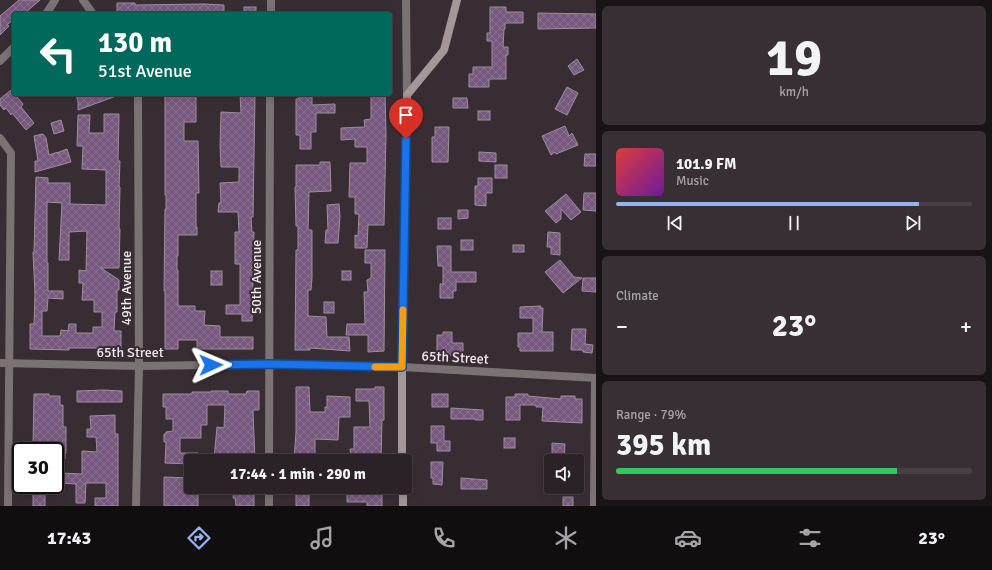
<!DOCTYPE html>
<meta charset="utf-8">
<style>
:root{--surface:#2b2227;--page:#372f33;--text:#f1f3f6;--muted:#a6a4a7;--line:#473f44;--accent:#95b2f1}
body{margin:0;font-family:Signika,sans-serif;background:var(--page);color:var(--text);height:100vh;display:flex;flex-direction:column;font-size:15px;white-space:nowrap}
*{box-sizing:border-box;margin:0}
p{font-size:13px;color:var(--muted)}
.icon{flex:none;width:22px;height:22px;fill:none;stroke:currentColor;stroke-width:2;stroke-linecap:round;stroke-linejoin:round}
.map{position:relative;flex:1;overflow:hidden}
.panel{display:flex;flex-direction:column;gap:6px;padding:6px;background:#181315;width:396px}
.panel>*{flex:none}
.top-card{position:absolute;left:12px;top:12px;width:380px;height:84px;border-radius:4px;box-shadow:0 2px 10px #0003,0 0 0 1px var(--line);background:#00695c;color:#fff;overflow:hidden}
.tools{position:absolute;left:544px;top:454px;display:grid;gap:8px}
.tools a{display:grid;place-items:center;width:40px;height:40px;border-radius:4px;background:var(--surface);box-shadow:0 2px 10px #0003,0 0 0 1px var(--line);font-size:20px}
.speed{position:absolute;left:12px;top:442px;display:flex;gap:8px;font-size:20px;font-weight:700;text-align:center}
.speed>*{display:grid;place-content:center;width:52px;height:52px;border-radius:50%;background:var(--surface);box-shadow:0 2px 10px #0003,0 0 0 1px var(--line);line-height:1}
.speed .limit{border:2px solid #111;border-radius:6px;background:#fff;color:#111}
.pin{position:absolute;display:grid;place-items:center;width:34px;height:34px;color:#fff;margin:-41px -17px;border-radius:50% 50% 50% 0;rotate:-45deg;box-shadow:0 0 4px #0007}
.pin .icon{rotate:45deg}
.me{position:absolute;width:44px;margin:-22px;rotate:89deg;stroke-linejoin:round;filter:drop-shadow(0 0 3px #0008)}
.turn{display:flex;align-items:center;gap:14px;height:84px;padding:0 20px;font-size:18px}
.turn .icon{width:52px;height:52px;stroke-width:2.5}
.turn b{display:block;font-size:28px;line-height:34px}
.big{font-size:30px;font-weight:700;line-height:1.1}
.panel .tile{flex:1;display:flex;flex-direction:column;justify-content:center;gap:6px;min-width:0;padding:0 14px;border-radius:6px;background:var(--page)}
.panel .dial{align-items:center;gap:0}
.dial b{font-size:52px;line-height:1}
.song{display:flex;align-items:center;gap:12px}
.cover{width:48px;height:48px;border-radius:6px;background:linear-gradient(135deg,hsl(0 70% 55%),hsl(280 70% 35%))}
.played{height:4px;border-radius:2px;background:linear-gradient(90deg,var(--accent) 85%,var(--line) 85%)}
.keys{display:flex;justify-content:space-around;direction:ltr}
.heat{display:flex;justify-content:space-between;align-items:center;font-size:22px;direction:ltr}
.charge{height:6px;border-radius:3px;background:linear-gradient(90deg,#34c759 79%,var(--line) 0)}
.trip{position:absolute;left:184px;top:454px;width:228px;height:40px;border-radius:4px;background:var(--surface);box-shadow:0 2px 10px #0003,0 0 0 1px var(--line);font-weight:700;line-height:40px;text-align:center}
.menu{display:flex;height:64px;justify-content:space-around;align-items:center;background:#110e10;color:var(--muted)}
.menu .icon{width:28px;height:28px}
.menu .on{color:var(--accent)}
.menu b{font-size:18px;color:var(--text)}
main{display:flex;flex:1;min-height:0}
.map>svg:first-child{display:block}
.building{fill:url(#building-cross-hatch);stroke:#9b909d;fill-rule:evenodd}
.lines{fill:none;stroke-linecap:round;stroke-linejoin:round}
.street{stroke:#7a7273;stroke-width:8}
.secondary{stroke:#a49798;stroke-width:8}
.route-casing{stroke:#114b97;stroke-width:10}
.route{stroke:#1a73e8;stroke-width:7}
.slow{stroke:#f59e0b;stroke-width:7}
.labels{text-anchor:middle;stroke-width:4;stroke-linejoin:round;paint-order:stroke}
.street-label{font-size:14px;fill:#f1e8ed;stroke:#392d34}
</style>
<main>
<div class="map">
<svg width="596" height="506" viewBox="0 0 596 506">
<defs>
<pattern id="building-cross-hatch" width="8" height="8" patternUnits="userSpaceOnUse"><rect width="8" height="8" fill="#77597f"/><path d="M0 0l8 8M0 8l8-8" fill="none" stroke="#8b7191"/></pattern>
</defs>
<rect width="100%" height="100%" fill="#392d34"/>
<!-- building -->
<g class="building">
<path d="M19 0H40L24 14H14V19L7 25 9 26 0 35V16Z"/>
<path d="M117 3H135V5L204 4 224 5V14H117Z"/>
<rect x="244" y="7" width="12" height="7"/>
<path d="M490 7H506V12H523V23H505V29H504L503 47H508V55H506V79H489V87H469V74H473V67H492V41H487V33H490Z"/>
<path d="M538 13 596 14V28L538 29Z"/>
<path d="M577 59 584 70 574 75 568 66Z"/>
<path d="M567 87 578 93 567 115 555 109Z"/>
<path d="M11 90 23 104 21 107 34 123 26 130 12 113 11 115 6 108 4 110 0 105V99Z"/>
<path d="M76 94H119V95L78 110V102Z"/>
<path d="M165 94H196V122H184V141H198L199 193H196V227H197V235H178V256H177V270H178V306H195V311H205L204 325 220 326V337H253V349H197V340H178V349H165V291H164L165 209H166V195H165Z"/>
<path d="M240 94H255L253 217H251L252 232H254L252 321H242V314H226V305H240V264H235V232H239L238 212H218L219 203H221L220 183 239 182V167H221L220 146 221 112 241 113Z"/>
<path d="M299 94H312V105L335 104V113H316V132H311V149H300V135H296V99H299Z"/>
<path d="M371 94H385L386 134 384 225H368L367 248H355V235L358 236 359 214H355V197H349L350 163H367V147H355V139L341 140V128L365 127 364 120 371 119Z"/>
<path d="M453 98H467L468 108H453Z"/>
<rect x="478" y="111" width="12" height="9"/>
<path d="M104 114H119L118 161H120L119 187H120L119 229H120L119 268H101L119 280V290H117V312H115L114 331H121V350H104V348H69V350L30 349V324H34L35 294 33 252H34L36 177 48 178V183H70V204L106 205V170L82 169 83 146H77L78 115H90L89 133H104ZM47 202 62 203 59 260H69V232L87 231 86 271 79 270V283H83L82 300H94V312H102V327H93V333H76V324H69L68 331 61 330 60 336H42V311H47L48 298 63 299V291H48V263H47Z"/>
<path d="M61 120 64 131 54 134 51 123Z"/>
<path d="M565 126 569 136 572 133 578 145 556 154 555 152 551 155 542 136Z"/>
<path d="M435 127H449L448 162H432V137H435Z"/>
<path d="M43 134 46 138 49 155 58 152 59 154V152L67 149 71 162 35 172V161H38L34 136Z"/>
<path d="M479 152 496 153V162L479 161Z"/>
<path d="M585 154H596V166H584Z"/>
<path d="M320 162H330L331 191 309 192 308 230H312V278L311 290H308V316L326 317 327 337H349L350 351 310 348V350H295L296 250H298V226H296L295 187H296V165H320Z"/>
<rect x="495" y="165" width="12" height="13"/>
<path d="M478 178H492V193H486V206L475 205V186H478Z"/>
<path d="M584 193H596V211L583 210Z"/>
<path d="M566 194 581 212 571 220 561 209V219L556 223 545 211Z"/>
<path d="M339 204 340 217 338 243H325L326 230H328L327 205Z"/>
<path d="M458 210H468V218L458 219Z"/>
<rect x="438" y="218" width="13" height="11"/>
<path d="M548 232 560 233V255L551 254V247H547Z"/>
<rect x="461" y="240" width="12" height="10"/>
<rect x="513" y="245" width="11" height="7"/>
<path d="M437 246H451V272H476V282H456V291H453V298H440V284H443V266H438Z"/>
<path d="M365 250H385L384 351 368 352V335H346L347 324H365L364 292H368L367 280 371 278V263H365Z"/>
<path d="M560 260 574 277 582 278 563 293 545 272Z"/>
<rect x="211" y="271" width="11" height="14"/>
<rect x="342" y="271" width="9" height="9"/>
<path d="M583 278H596V292L582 291Z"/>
<rect x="324" y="302" width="10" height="11"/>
<path d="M541 306 540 308H543L542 332H553V351H520V347H518V333H533V318H520V307Z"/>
<path d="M572 329H586L585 344 593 345 592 353 583 352V350H571Z"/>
<path d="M443 332H452V343H463V352H452V355H437V335H443Z"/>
<path d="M296 387H309L310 412H325V407H327V396L350 397V417H339L338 440 315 439V461H294L296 432Z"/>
<path d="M375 387H384V420H382L381 461H368L369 456 351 457 350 449H354V427H370L369 401H356V389H375Z"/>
<path d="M104 390 122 391V402H77V391Z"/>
<path d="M211 391H228V394H246L247 391H259V410H253L255 461H236V459H214L217 427 224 428 225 405H207V425H201V438H180V453H198V461H191V464L165 463 166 442H164V434H166V432L173 431V419H166V407H163V394H192V392H211Z"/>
<path d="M34 394H49V396H60V405H63V427H66V453H65V459H55V449L33 448Z"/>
<rect x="432" y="394" width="16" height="13"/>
<path d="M515 394H528V396L561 399V396H575V399H582V423L542 421 543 407H536V405H520V420H506V397H515Z"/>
<path d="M451 408 483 410V420H475V419H451Z"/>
<path d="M115 415V434H118V506H95V498H106V483H86L85 503H76V484L59 483V473L82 474V451L97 452 96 437H87V429H91L90 416Z"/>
<path d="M431 426H444V441H450V451H437V443H431Z"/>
<rect x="504" y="438" width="11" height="10"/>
<path d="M552 443 565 444 564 461H552Z"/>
<path d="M431 462H443L442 485 433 484V478H431Z"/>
<path d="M164 477 191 478V487H198V506H164Z"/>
<path d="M461 478 487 480V489H461Z"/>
<rect x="33" y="485" width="12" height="21"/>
<path d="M234 487H254V506H236L235 498H233Z"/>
<path d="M298 487H309V506H296V495H297Z"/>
<path d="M368 487H382V506H367V502H347V491H368Z"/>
<rect x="563" y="497" width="10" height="9"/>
</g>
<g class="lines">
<!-- street -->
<g class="street">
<path d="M83 0 93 14"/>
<path d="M406 0 407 95"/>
<path d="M46 14 55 0"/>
<path d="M271 14V0"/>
<path d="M0 61 14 47"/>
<path d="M0 138 11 153 8 506"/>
<path d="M0 363 139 366 269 364 402 367 596 378"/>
<path d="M269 461 270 94"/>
<path d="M269 487V506"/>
<path d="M136 506 139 366 138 94"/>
<path d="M594 506 595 378"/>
</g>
<!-- secondary -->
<g class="secondary">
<path d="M402 461V367L407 95 444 50 457 0"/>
<path d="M403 487V506"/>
</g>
</g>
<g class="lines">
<defs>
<path id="route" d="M211 365 269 364 402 367 406 139"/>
</defs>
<!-- route casing -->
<use href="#route" class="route-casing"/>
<!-- route -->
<use href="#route" class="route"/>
<!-- slow -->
<path class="slow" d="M375 367H402L403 310"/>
</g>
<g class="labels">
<!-- street labels -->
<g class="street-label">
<text transform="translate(256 277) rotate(-90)" y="5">50th Avenue</text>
<text transform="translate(126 288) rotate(-90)" y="5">49th Avenue</text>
<text x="130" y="357">65th Street</text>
<text transform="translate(455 357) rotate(3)" y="5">65th Street</text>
</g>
</g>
</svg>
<div class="tools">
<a><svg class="icon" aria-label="sound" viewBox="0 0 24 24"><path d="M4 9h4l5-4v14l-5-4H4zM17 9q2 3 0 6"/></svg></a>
</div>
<div class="speed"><div class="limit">30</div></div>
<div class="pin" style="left:406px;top:139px;background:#d93025"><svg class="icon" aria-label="arrive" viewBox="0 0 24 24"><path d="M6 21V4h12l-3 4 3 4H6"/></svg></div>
<svg class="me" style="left:211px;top:365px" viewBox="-20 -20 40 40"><path d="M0-17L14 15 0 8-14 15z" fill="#1a73e8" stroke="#fff" stroke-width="4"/></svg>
<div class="trip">17:44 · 1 min · 290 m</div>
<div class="top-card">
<div class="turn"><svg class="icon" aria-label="left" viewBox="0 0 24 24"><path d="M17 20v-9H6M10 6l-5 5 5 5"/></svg><div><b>130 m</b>51st Avenue</div></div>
</div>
</div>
<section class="panel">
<div class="tile dial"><b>19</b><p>km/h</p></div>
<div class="tile">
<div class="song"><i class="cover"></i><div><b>101.9 FM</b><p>Music</p></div></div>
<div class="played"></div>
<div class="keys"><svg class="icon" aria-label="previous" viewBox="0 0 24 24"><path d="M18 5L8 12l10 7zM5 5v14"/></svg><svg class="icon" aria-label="pause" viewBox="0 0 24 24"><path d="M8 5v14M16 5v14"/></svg><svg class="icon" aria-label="next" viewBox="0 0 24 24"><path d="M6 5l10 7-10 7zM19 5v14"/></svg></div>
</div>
<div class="tile"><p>Climate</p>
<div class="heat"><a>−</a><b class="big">23°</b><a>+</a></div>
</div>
<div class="tile"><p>Range · 79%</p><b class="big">395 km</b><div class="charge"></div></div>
</section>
</main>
<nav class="menu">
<b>17:43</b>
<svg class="icon on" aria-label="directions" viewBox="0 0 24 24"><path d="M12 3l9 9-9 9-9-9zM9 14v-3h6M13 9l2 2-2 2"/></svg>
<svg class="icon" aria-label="music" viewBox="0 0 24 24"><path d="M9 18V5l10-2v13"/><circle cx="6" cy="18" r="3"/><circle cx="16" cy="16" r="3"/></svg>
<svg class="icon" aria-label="phone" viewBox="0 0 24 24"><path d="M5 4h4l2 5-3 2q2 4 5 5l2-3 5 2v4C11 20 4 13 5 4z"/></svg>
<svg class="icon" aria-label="climate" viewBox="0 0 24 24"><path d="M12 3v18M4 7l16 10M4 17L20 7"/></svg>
<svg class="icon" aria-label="car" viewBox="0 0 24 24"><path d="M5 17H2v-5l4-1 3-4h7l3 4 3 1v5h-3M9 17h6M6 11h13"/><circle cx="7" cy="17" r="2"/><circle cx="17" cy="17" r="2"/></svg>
<svg class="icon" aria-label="filters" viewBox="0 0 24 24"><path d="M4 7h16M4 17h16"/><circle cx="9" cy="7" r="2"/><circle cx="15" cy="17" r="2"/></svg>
<b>23°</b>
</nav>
